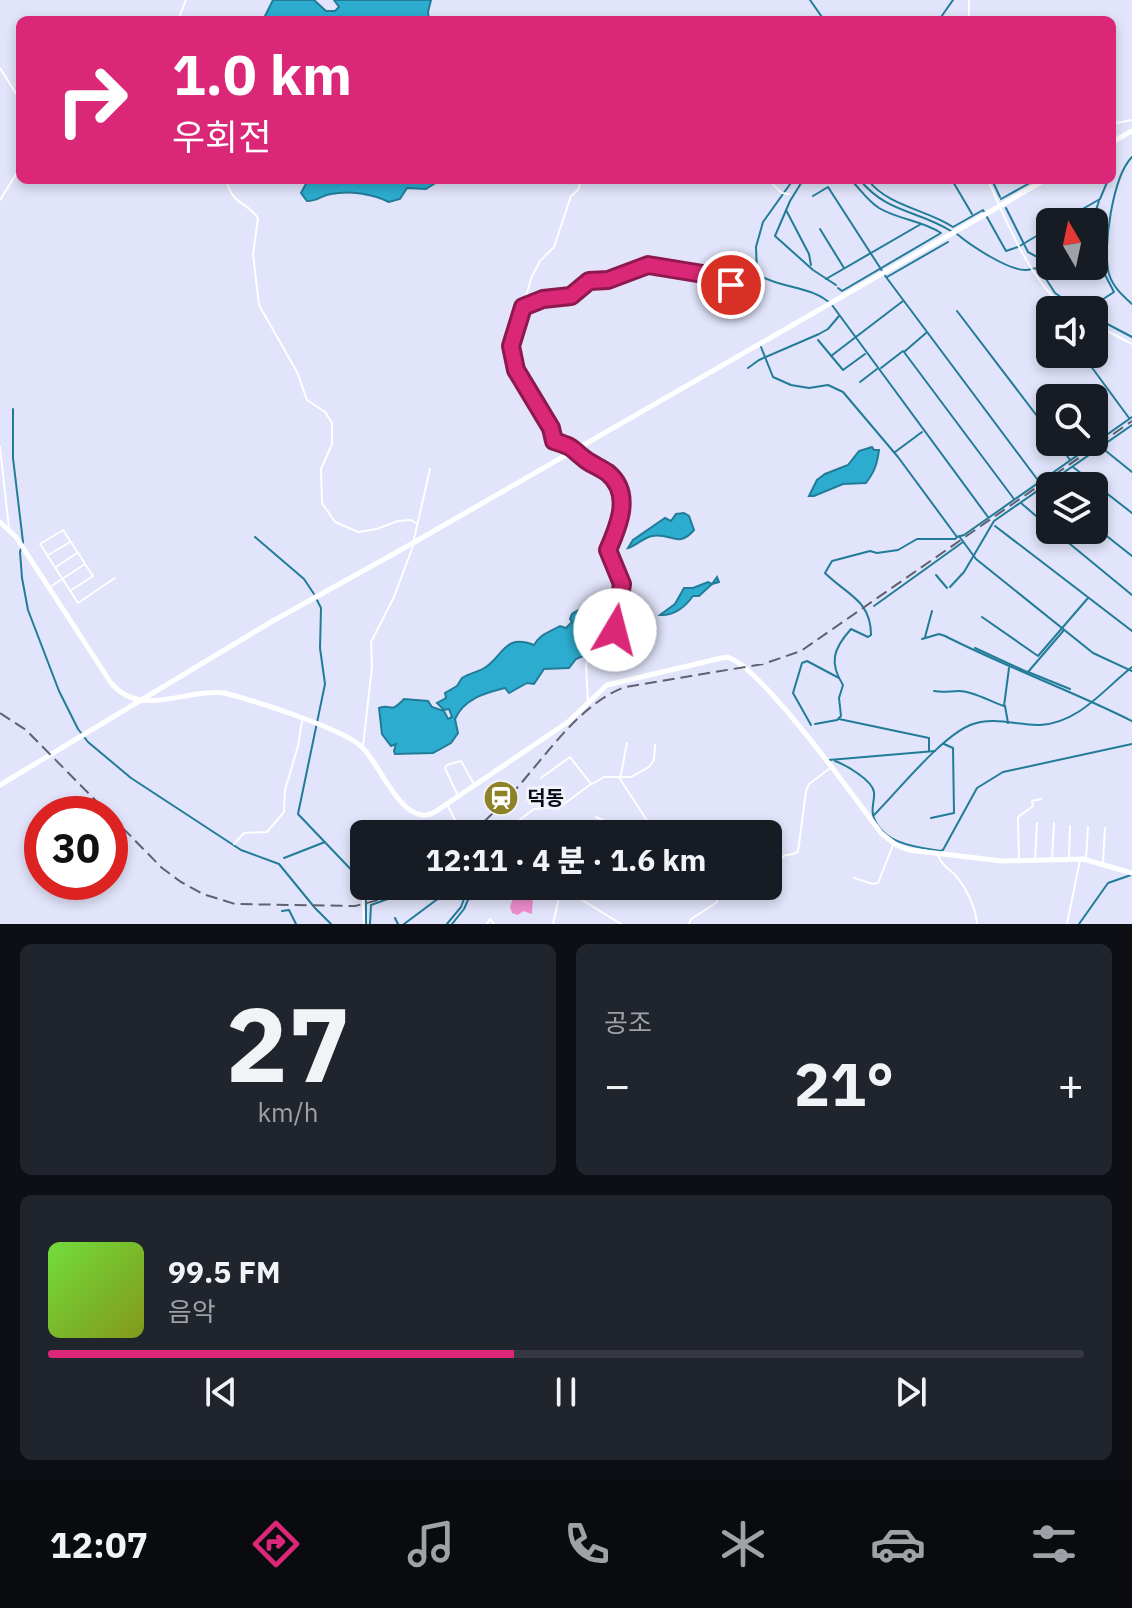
<!DOCTYPE html>
<html lang="ko">
<meta charset="utf-8">
<style>
:root{--surface:#171b24;--page:#20242c;--text:#f1f3f6;--muted:#9ea1a6;--line:#363941;--accent:#db2777}
body{margin:0;font-family:"IBM Plex Sans","Noto Sans KR",sans-serif;background:var(--page);color:var(--text);height:100vh;display:flex;flex-direction:column;font-size:30px;white-space:nowrap}
*{box-sizing:border-box;margin:0}
p{font-size:26px;color:var(--muted)}
.icon{flex:none;width:44px;height:44px;fill:none;stroke:currentColor;stroke-width:2;stroke-linecap:round;stroke-linejoin:round}
.map{position:relative;height:924px;overflow:hidden}
.panel{display:flex;flex-direction:column;gap:20px;padding:20px;background:#0d0f14;flex:1}
.panel>*{flex:none}
.guide{position:absolute;left:16px;top:16px;width:1100px;height:168px;border-radius:12px;box-shadow:0 4px 12px #0003;background:#db2777;color:#fff;overflow:hidden}
.needle{width:52px;rotate:351deg}
.buttons{position:absolute;left:1036px;top:208px;display:grid;gap:16px}
.buttons a{display:grid;place-items:center;width:72px;height:72px;border-radius:12px;background:var(--surface);box-shadow:0 4px 12px #0003;font-size:40px}
.speed{position:absolute;left:24px;top:796px;display:flex;gap:16px;font-size:40px;font-weight:700;text-align:center}
.speed>*{display:grid;place-content:center;width:104px;height:104px;border-radius:50%;background:var(--surface);box-shadow:0 4px 12px #0003;line-height:1}
.speed .limit{border:12px solid #d22;background:#fff;color:#111}
.pin{position:absolute;display:grid;place-items:center;width:68px;height:68px;color:#fff;margin:-34px;border:4px solid #fff;border-radius:50%;box-shadow:0 2px 8px #0007}
.me{position:absolute;width:88px;margin:-44px;rotate:8deg;stroke-linejoin:round;filter:drop-shadow(0 0 6px #0008)}
.turn{display:flex;align-items:center;gap:28px;height:168px;padding:0 24px;font-size:36px}
.turn .icon{width:104px;height:104px;stroke-width:2.5}
.turn b{display:block;font-size:56px;line-height:68px}
.big{font-size:60px;font-weight:800;line-height:1.1}
.panel .widget{flex:1;display:flex;flex-direction:column;justify-content:center;gap:12px;min-width:0;padding:0 28px;border-radius:12px;background:var(--page)}
.panel .dial{align-items:center;gap:0}
.dial b{font-size:104px;line-height:1}
.song{display:flex;align-items:center;gap:24px}
.cover{width:96px;height:96px;border-radius:12px;background:linear-gradient(135deg,hsl(100 70% 55%),hsl(70 70% 35%))}
.played{height:8px;border-radius:4px;background:linear-gradient(90deg,var(--accent) 45%,var(--line) 45%)}
.keys{display:flex;justify-content:space-around;direction:ltr}
.heat{display:flex;justify-content:space-between;align-items:center;font-size:44px;direction:ltr}
.panel .tiles{flex:1;display:grid;gap:20px;grid-template-columns:1fr 1fr}
.widget:last-child{grid-column:span 2}
.trip{position:absolute;left:350px;top:820px;width:432px;height:80px;border-radius:12px;background:var(--surface);box-shadow:0 4px 12px #0003;font-weight:800;line-height:80px;text-align:center}
.tabs{display:flex;height:128px;justify-content:space-around;align-items:center;background:#090b0e;color:var(--muted)}
.tabs .icon{width:56px;height:56px}
.tabs .current{color:var(--accent)}
.tabs b{font-size:36px;color:var(--text)}
.map>svg:first-child{display:block}
.green{fill:#ef8dcf}
.water{fill:#2cadcf;stroke:#227c98;stroke-width:2}
.lines{fill:none;stroke-linecap:round;stroke-linejoin:round}
.stream{stroke:#227c98;stroke-width:2}
.street{stroke:#fff;stroke-width:2}
.secondary{stroke:#fff;stroke-width:5}
.rail{stroke:#5f6170;stroke-width:2;stroke-dasharray:12 6;stroke-linecap:butt}
.route-casing{stroke:#8e194d;stroke-width:20}
.route{stroke:#db2777;stroke-width:14}
.labels{text-anchor:middle;stroke-width:6;stroke-linejoin:round;paint-order:stroke}
.poi-label{font-size:20px;font-weight:bold;fill:#0a0b17;stroke:#f1f2fa;text-anchor:start}
</style>
<div class="map">
<svg width="1132" height="924" viewBox="0 0 1132 924">
<rect width="100%" height="100%" fill="#e1e4fa"/>
<!-- green -->
<path class="green" d="M506 886H524L522 895 533 897 532 914 523 911 518 915 512 913 510 907 513 898 504 890Z"/>
<!-- water -->
<g class="water">
<path d="M273 0H314L326 11H335L339 7 334 0H431L428 12 429 20H263Z"/>
<path d="M308 180H440L426 189 407 188 400 199 389 202C373 194 349 190 331 194 322 195 318 201 307 201L301 193Z"/>
<path d="M872 447 874 450H879C877 464 875 471 866 483L843 484 814 496H809L817 480 825 474 848 465 859 451Z"/>
<path d="M684 513 689 516 694 530C678 549 671 532 652 536 643 538 635 546 628 548L633 540 665 518 671 521 676 514Z"/>
<path d="M717 577 719 582 712 584 699 596H693C685 607 675 616 660 615L675 604 684 588H693L708 582 712 584Z"/>
<path d="M600 597 605 599C611 613 614 631 608 645L576 659 569 668 544 669 534 684 527 683 509 693 505 688C486 693 464 698 455 719L458 733 451 743 433 753 395 754 394 751 396 744 391 746 382 734 379 708C393 703 389 715 404 699L428 701 432 707 444 711 448 719 452 717 449 709 444 710 437 703 446 698 445 693 457 686 462 678C470 673 479 672 486 667 504 654 505 634 534 645 540 634 550 632 560 626L566 628 572 622 570 619 572 614Z"/>
</g>
<g class="lines">
<!-- stream -->
<g class="stream">
<path d="M810 0 824 20"/>
<path d="M939 20 953 0"/>
<path d="M1132 157C1113 176 1102 248 1109 274 1113 287 1122 295 1132 304"/>
<path d="M793 180 763 222 756 247 757 274C780 289 812 285 832 305L988 517"/>
<path d="M803 180 790 201 775 236 813 270 836 285"/>
<path d="M860 180C887 213 917 210 951 231"/>
<path d="M868 180C889 207 926 209 953 227L983 210 1006 251 1018 247 1050 228"/>
<path d="M952 180 972 214"/>
<path d="M992 180 1000 197"/>
<path d="M813 196 828 187 886 277 1040 483"/>
<path d="M1001 199 1035 180"/>
<path d="M1006 208 1028 252 1039 258 1037 266"/>
<path d="M786 210 809 254 811 265"/>
<path d="M1060 222 1100 199 1108 180"/>
<path d="M1092 222 1099 201"/>
<path d="M820 229 844 268"/>
<path d="M957 234C970 245 1009 271 1026 270 1030 270 1034 268 1039 268L1055 293 1080 310"/>
<path d="M887 277 948 242"/>
<path d="M826 279 921 224"/>
<path d="M838 288 842 291 941 233C922 220 899 220 879 208 868 201 860 189 851 180"/>
<path d="M1088 309 1114 292 1103 271 1099 251 1094 242"/>
<path d="M957 311 1050 433"/>
<path d="M1094 317 1132 337"/>
<path d="M926 333 904 352 1014 499"/>
<path d="M818 340 843 370 865 354"/>
<path d="M761 347 773 377 791 385 809 388 828 385 843 392 898 457 957 537 964 535 1132 417"/>
<path d="M1082 354 1129 418"/>
<path d="M831 356 903 301"/>
<path d="M748 368 759 360 819 334 828 329 839 316"/>
<path d="M881 368 903 351"/>
<path d="M860 382 877 369"/>
<path d="M13 409V458L23 542 20 552 22 578 28 610 59 691 78 729 88 742 131 778 241 850 279 864 315 908 331 924"/>
<path d="M1057 442 1070 460"/>
<path d="M1101 447 1132 472"/>
<path d="M895 452 922 432"/>
<path d="M1073 467 1132 513"/>
<path d="M1021 503 1050 528"/>
<path d="M995 526 1132 631"/>
<path d="M1094 526 1132 556"/>
<path d="M1053 530 1132 595"/>
<path d="M959 536 976 559 1093 653 1132 671"/>
<path d="M255 537 304 579 314 594"/>
<path d="M936 575 947 588"/>
<path d="M950 587 964 572 994 521 1132 425"/>
<path d="M317 600 321 608 320 648 325 684 298 814 360 879 366 901V924"/>
<path d="M874 606 963 542"/>
<path d="M982 617 1038 656 1088 598"/>
<path d="M1064 630 1028 672 1070 689"/>
<path d="M925 637 932 611"/>
<path d="M922 639 939 634 945 636C1006 667 1070 690 1132 721"/>
<path d="M975 648 1027 672"/>
<path d="M934 691C944 693 950 691 959 691 973 691 991 702 1004 706L1009 668"/>
<path d="M1005 706 1008 723"/>
<path d="M839 719 929 738V751"/>
<path d="M815 724 837 720 841 716 839 698 843 685C829 663 833 649 851 629L868 637 871 635C871 600 847 595 825 573L832 561 870 551 877 553 898 550 917 539H955L957 537"/>
<path d="M811 725 793 693 802 663 807 661 839 678"/>
<path d="M829 760 935 751"/>
<path d="M835 761C846 765 872 780 874 792 875 801 870 810 874 818 884 844 916 847 940 851L943 850 977 788 1003 772 1132 744"/>
<path d="M874 815C898 791 943 734 973 724 995 716 1019 726 1040 725 1079 723 1104 689 1132 667"/>
<path d="M931 818 954 813 953 748 944 744"/>
<path d="M284 858 325 842"/>
<path d="M282 911 289 910 296 924"/>
<path d="M395 918 398 924"/>
<path d="M370 924 371 905 418 888 417 886"/>
<path d="M404 924 455 886"/>
<path d="M447 924 461 907 469 886"/>
<path d="M452 924 464 909 474 886"/>
<path d="M1079 924 1108 883 1131 875"/>
</g>
<!-- street -->
<g class="street">
<path d="M178 20 186 0"/>
<path d="M969 20V0"/>
<path d="M0 68 20 100"/>
<path d="M1112 124 1132 120"/>
<path d="M226 180C234 207 244 199 258 218L253 254 259 305 297 372 307 400 325 412 332 423V444L321 469 322 503 335 522 358 532 377 529 398 521 411 520 416 523"/>
<path d="M768 180 782 193 789 194"/>
<path d="M988 180C1006 221 1032 285 1068 310"/>
<path d="M0 200 20 168"/>
<path d="M524 307 543 299 571 296 589 281 608 280 642 267 656 265 703 274 724 282 735 289 746 312"/>
<path d="M1094 324 1132 344"/>
<path d="M0 447 9 528"/>
<path d="M573 447 557 443 552 438 551 428 522 382 516 370 511 346 532 276 540 261 554 247 571 196 579 189 580 180"/>
<path d="M578 451C586 462 598 465 608 474 633 494 618 528 608 550L610 560 621 579 622 589 613 639 608 647 591 657 586 664 588 701"/>
<path d="M414 539 430 469"/>
<path d="M48 555 70 542"/>
<path d="M56 567 77 553"/>
<path d="M50 587 85 564"/>
<path d="M70 591 93 576 63 530 40 544 78 603 115 578"/>
<path d="M627 743 620 779 650 825 659 834"/>
<path d="M363 746 372 667 371 642 394 597 413 546"/>
<path d="M592 784 604 777H631L649 767 654 760 655 745"/>
<path d="M457 794 445 768 447 765 461 761 474 784"/>
<path d="M447 804 455 820 451 834"/>
<path d="M596 817 615 826 626 825 632 834"/>
<path d="M501 834 534 809 560 807 591 784 570 757 541 778"/>
<path d="M234 844 244 833 267 832 284 812 285 790 298 746 302 721"/>
<path d="M938 855C942 866 947 867 955 875 966 887 976 908 977 924"/>
<path d="M1069 858 1070 826"/>
<path d="M1086 858 1088 827"/>
<path d="M1052 859 1054 823"/>
<path d="M1019 860 1018 817 1033 806 1032 801 1041 799"/>
<path d="M1035 860 1037 823"/>
<path d="M1103 862 1105 828"/>
<path d="M768 872 778 869C785 848 781 860 798 852L806 791 809 784 829 769"/>
<path d="M854 878 873 884 878 883 893 845"/>
<path d="M568 886 574 895 621 924"/>
<path d="M364 924 363 902 371 886"/>
<path d="M487 924 490 919 494 924"/>
<path d="M553 924 560 893 571 892"/>
<path d="M689 924 691 919 716 903 725 886"/>
<path d="M1067 924 1080 860"/>
</g>
<!-- secondary -->
<g class="secondary">
<path d="M1112 142 1132 131"/>
<path d="M0 522 16 537 111 683C142 719 185 688 224 693 252 700 345 729 363 748 381 766 404 830 435 812L568 722 607 685 726 657C757 661 857 801 881 833L896 845 909 850 1002 861 1083 859 1132 873"/>
<path d="M0 785 271 622 406 547 1045 180"/>
</g>
<!-- rail -->
<g class="rail">
<path d="M0 713 26 730 109 814"/>
<path d="M110 815 162 868 181 882 203 894 235 904 355 906 386 898 415 886"/>
<path d="M472 834C486 819 502 805 516 789 548 753 580 704 625 687L763 664 801 651 1132 421"/>
</g>
</g>
<g class="lines">
<defs>
<path id="route" d="M615 630 622 584 608 550C618 527 633 494 608 473 601 468 593 465 586 460 569 447 576 448 554 441L551 428 516 370 511 346 523 307 543 299 571 296 589 281 608 280 648 265 703 274 731 285"/>
</defs>
<!-- route casing -->
<use href="#route" class="route-casing"/>
<!-- route -->
<use href="#route" class="route"/>
</g>
<!-- icons -->
<defs>
<symbol id="station-disc" viewBox="-11 -11 22 22"><circle r="9.5" fill="#8f8128" stroke="#f1f2fa"/><path d="M-3-6H3Q5-6 5-4V2Q5 4 3 4L4.5 6H3L1.5 4h-3L-3 6H-4.5L-3 4Q-5 4-5 2V-4Q-5-6-3-6ZM-3.5-4v3h7v-3ZM-3.5 1v1.5H-2V1ZM2 1v1.5H3.5V1Z" fill="#fff"/></symbol>
</defs>
<g fill-rule="evenodd">
<use href="#station-disc" x="481" y="778" width="40" height="40"/>
</g>
<g class="labels">
<!-- poi labels -->
<g class="poi-label">
<text x="527" y="805">덕동</text>
</g>
</g>
</svg>
<div class="buttons">
<a><svg class="needle" viewBox="-14 -14 28 28"><path d="M0-13l5 13h-10z" fill="#e53935"/><path d="M0 13l5-13h-10z" fill="#9ea1a6"/></svg></a>
<a><svg class="icon" aria-label="sound" viewBox="0 0 24 24"><path d="M4 9h4l5-4v14l-5-4H4zM17 9q2 3 0 6"/></svg></a>
<a><svg class="icon" aria-label="search" viewBox="0 0 24 24"><circle cx="10" cy="10" r="6"/><path d="M15 15l6 6"/></svg></a>
<a><svg class="icon" aria-label="layers" viewBox="0 0 24 24"><path d="M12 4l9 5-9 5-9-5zM3 14l9 5 9-5"/></svg></a>
</div>
<div class="speed"><div class="limit">30</div></div>
<div class="pin" style="left:731px;top:285px;background:#d93025"><svg class="icon" aria-label="arrive" viewBox="0 0 24 24"><path d="M6 21V4h12l-3 4 3 4H6"/></svg></div>
<svg class="me" style="left:615px;top:630px" viewBox="-20 -20 40 40"><circle r="19" fill="#fff"/><path d="M0-13L10 11 0 6-10 11z" fill="#db2777"/></svg>
<div class="trip">12:11 · 4 분 · 1.6 km</div>
<div class="guide">
<div class="turn"><svg class="icon" aria-label="right" viewBox="0 0 24 24"><path d="M7 20v-9h11M14 6l5 5-5 5"/></svg><div><b>1.0 km</b>우회전</div></div>
</div>
</div>
<section class="panel">
<div class="tiles">
<div class="widget dial"><b>27</b><p>km/h</p></div>
<div class="widget"><p>공조</p>
<div class="heat"><a>−</a><b class="big">21°</b><a>+</a></div>
</div>
<div class="widget">
<div class="song"><i class="cover"></i><div><b>99.5 FM</b><p>음악</p></div></div>
<div class="played"></div>
<div class="keys"><svg class="icon" aria-label="previous" viewBox="0 0 24 24"><path d="M18 5L8 12l10 7zM5 5v14"/></svg><svg class="icon" aria-label="pause" viewBox="0 0 24 24"><path d="M8 5v14M16 5v14"/></svg><svg class="icon" aria-label="next" viewBox="0 0 24 24"><path d="M6 5l10 7-10 7zM19 5v14"/></svg></div>
</div>
</div>
</section>
<nav class="tabs">
<b>12:07</b>
<svg class="icon current" aria-label="directions" viewBox="0 0 24 24"><path d="M12 3l9 9-9 9-9-9zM9 14v-3h6M13 9l2 2-2 2"/></svg>
<svg class="icon" aria-label="music" viewBox="0 0 24 24"><path d="M9 18V5l10-2v13"/><circle cx="6" cy="18" r="3"/><circle cx="16" cy="16" r="3"/></svg>
<svg class="icon" aria-label="phone" viewBox="0 0 24 24"><path d="M5 4h4l2 5-3 2q2 4 5 5l2-3 5 2v4C11 20 4 13 5 4z"/></svg>
<svg class="icon" aria-label="climate" viewBox="0 0 24 24"><path d="M12 3v18M4 7l16 10M4 17L20 7"/></svg>
<svg class="icon" aria-label="car" viewBox="0 0 24 24"><path d="M5 17H2v-5l4-1 3-4h7l3 4 3 1v5h-3M9 17h6M6 11h13"/><circle cx="7" cy="17" r="2"/><circle cx="17" cy="17" r="2"/></svg>
<svg class="icon" aria-label="filters" viewBox="0 0 24 24"><path d="M4 7h16M4 17h16"/><circle cx="9" cy="7" r="2"/><circle cx="15" cy="17" r="2"/></svg>
</nav>
